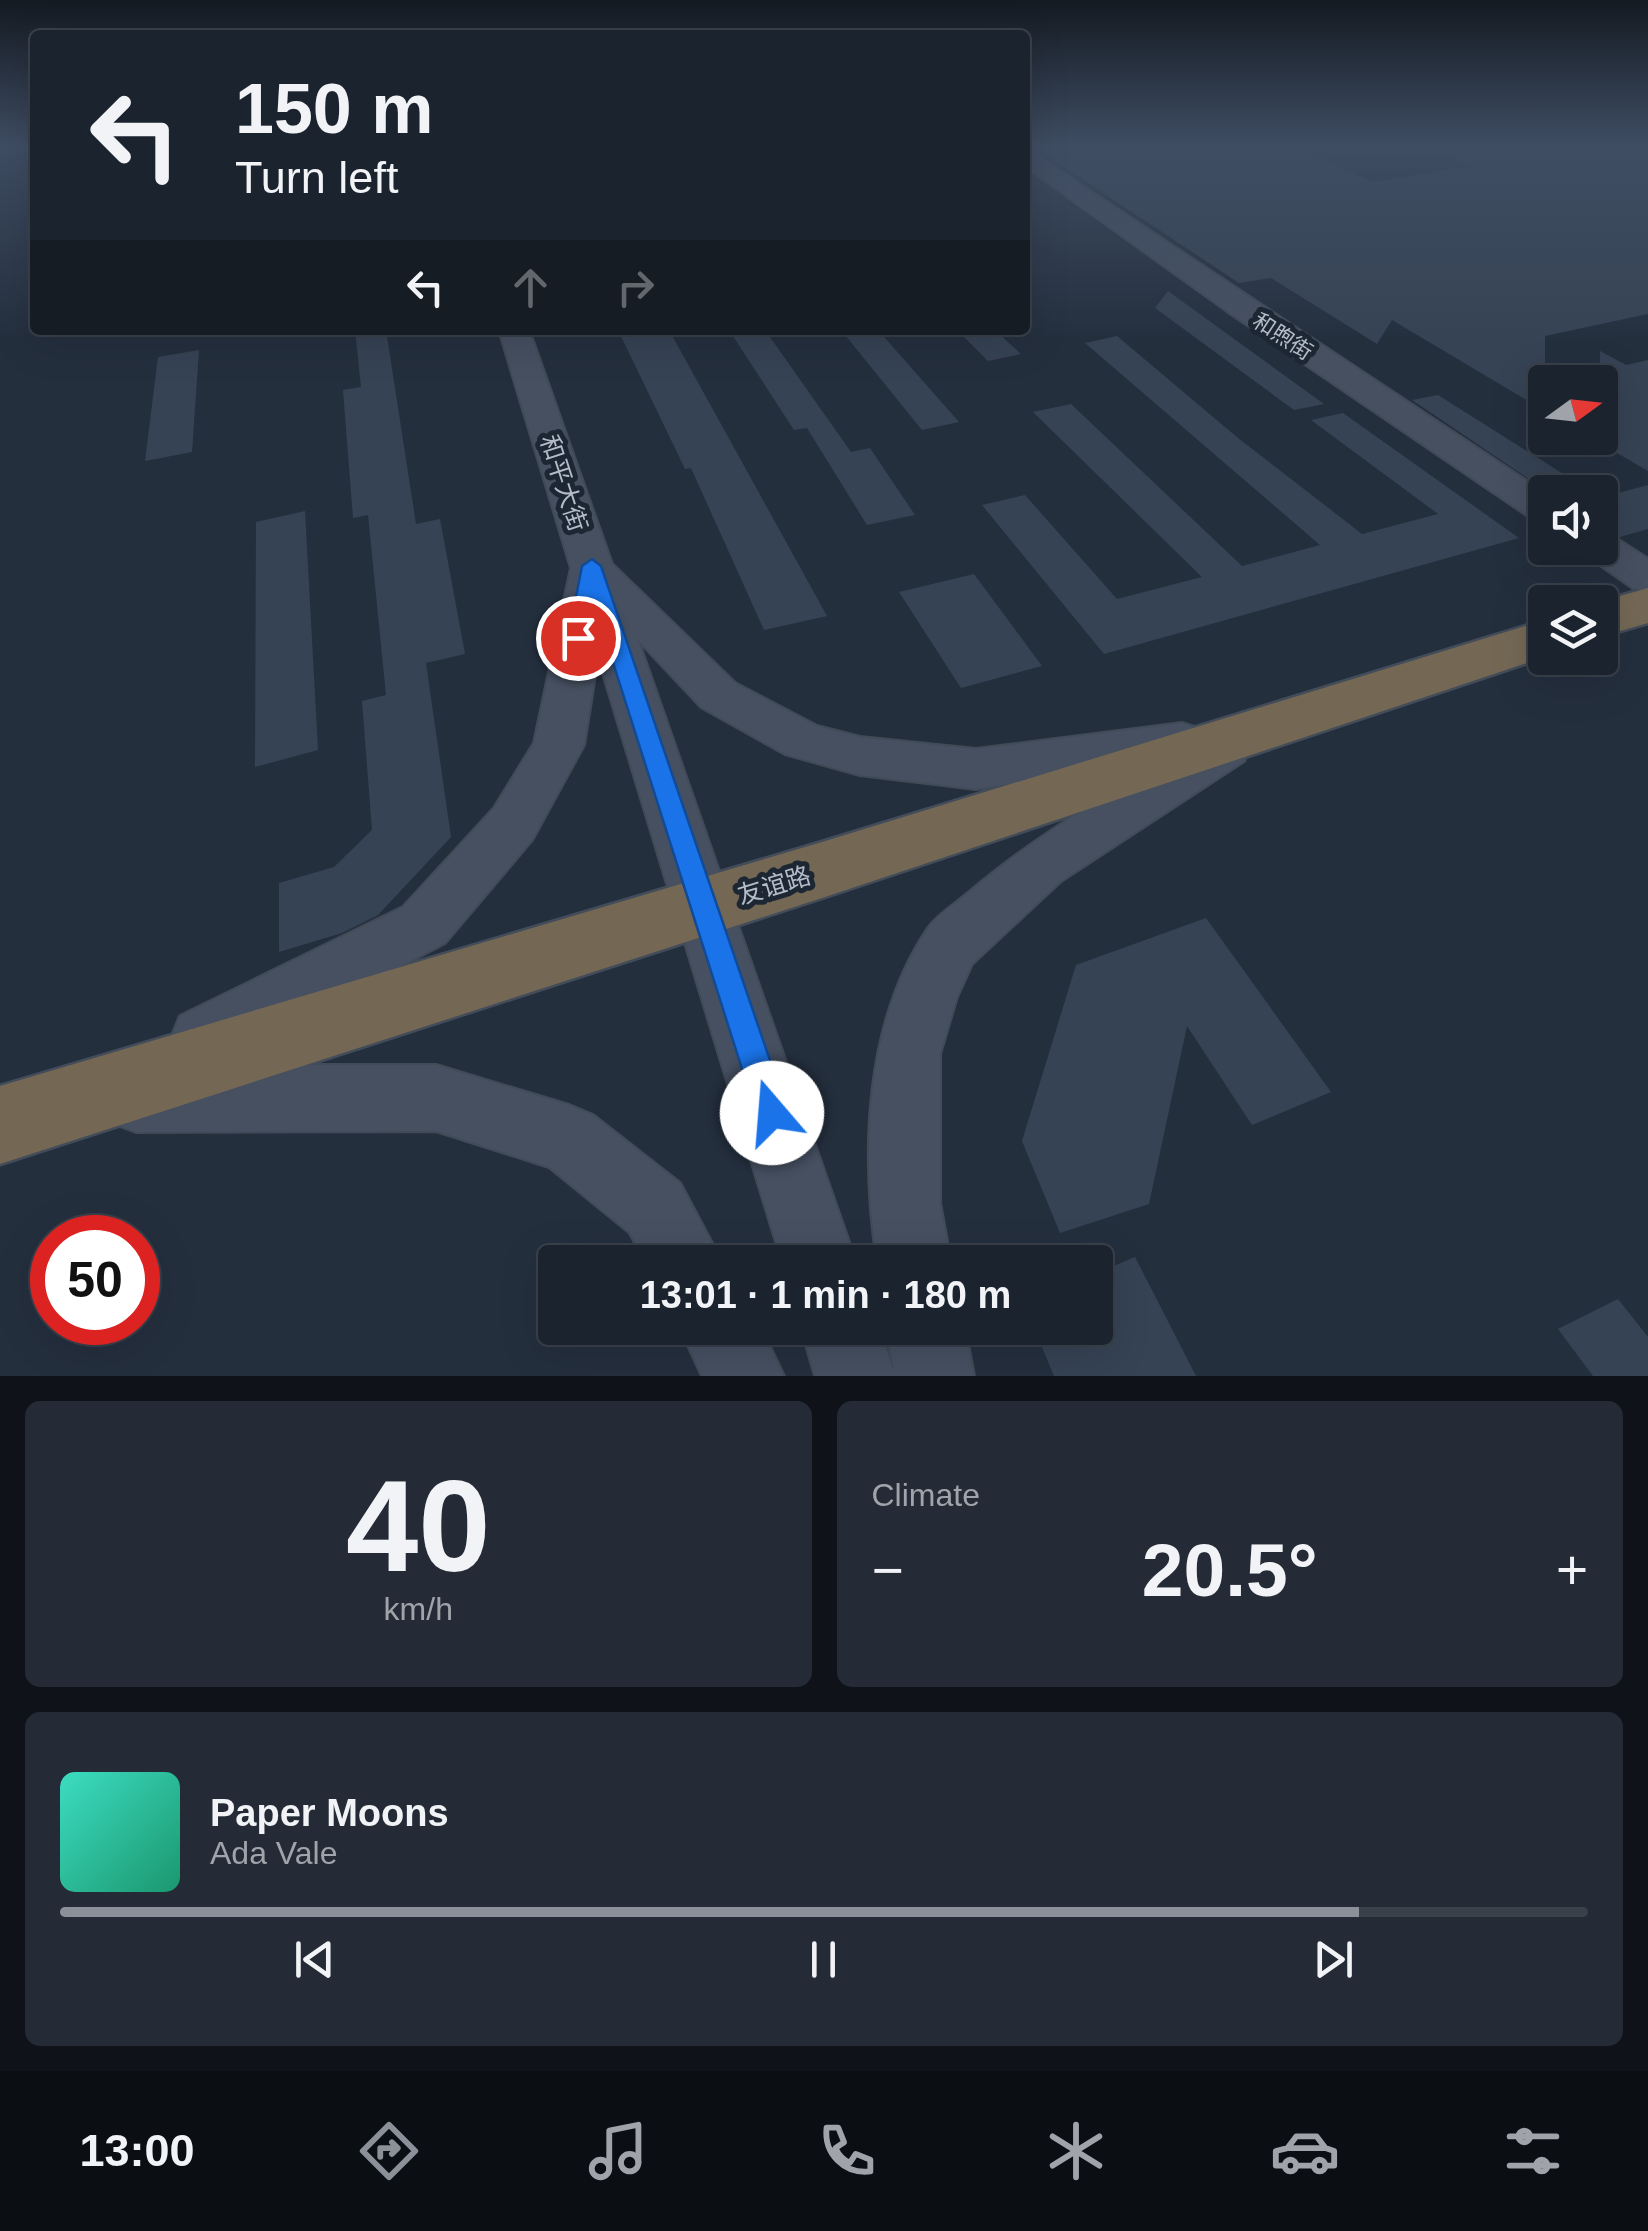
<!DOCTYPE html>
<meta charset="utf-8">
<style>
:root{--surface:#1b232e;--page:#242b36;--text:#f1f3f6;--muted:#a0a4aa;--line:#39404a;--accent:#8c9099}
body{margin:0;font-family:Arial,"Noto Sans SC",sans-serif;background:var(--page);color:var(--text);height:100vh;display:flex;flex-direction:column;font-size:38px;white-space:nowrap}
*{box-sizing:border-box;margin:0}
p{font-size:32px;color:var(--muted)}
.icon{flex:none;width:55px;height:55px;fill:none;stroke:currentColor;stroke-width:2;stroke-linecap:round;stroke-linejoin:round}
.map{position:relative;height:1376px;overflow:hidden}
.side{display:flex;flex-direction:column;gap:25px;padding:25px;background:#0f1319;flex:1}
.side>*{flex:none}
.top-card{position:absolute;left:30px;top:30px;width:1000px;height:305px;border-radius:10px;box-shadow:0 10px 40px #0002,0 0 0 2px var(--line);background:#1b232e;color:var(--text);overflow:hidden}
.needle{width:65px;rotate:75deg}
.fabs{position:absolute;left:1528px;top:365px;display:grid;gap:20px}
.fabs a{display:grid;place-items:center;width:90px;height:90px;border-radius:10px;background:var(--surface);box-shadow:0 10px 40px #0002,0 0 0 2px var(--line);font-size:50px}
.speed{position:absolute;left:30px;top:1215px;display:flex;gap:20px;font-size:50px;font-weight:700;text-align:center}
.speed>*{display:grid;place-content:center;width:130px;height:130px;border-radius:50%;background:var(--surface);box-shadow:0 10px 40px #0002,0 0 0 2px var(--line);line-height:1}
.speed .limit{border:15px solid #d22;background:#fff;color:#111}
.pin{position:absolute;display:grid;place-items:center;width:85px;height:85px;color:#fff;margin:-42px;border:5px solid #fff;border-radius:50%;box-shadow:0 2px 10px #0007}
.me{position:absolute;width:110px;margin:-55px;rotate:342deg;stroke-linejoin:round;filter:drop-shadow(0 0 8px #0008)}
.turn{display:flex;align-items:center;gap:35px;height:210px;padding:0 40px;font-size:45px}
.turn .icon{width:130px;height:130px;stroke-width:2.5}
.turn b{display:block;font-size:70px;line-height:85px}
.lanes{display:flex;align-items:center;height:95px;padding:0 40px;background:#0003;justify-content:center;gap:50px;direction:ltr}
.lanes .off{opacity:.35}
.big{font-size:75px;font-weight:700;line-height:1.1}
.side .card{flex:1;display:flex;flex-direction:column;justify-content:center;gap:15px;min-width:0;padding:0 35px;border-radius:15px;background:var(--page)}
.side .dial{align-items:center;gap:0}
.dial b{font-size:130px;line-height:1}
.song{display:flex;align-items:center;gap:30px}
.cover{width:120px;height:120px;border-radius:15px;background:linear-gradient(135deg,hsl(170 70% 55%),hsl(160 70% 35%))}
.played{height:10px;border-radius:5px;background:linear-gradient(90deg,var(--accent) 85%,var(--line) 85%)}
.keys{display:flex;justify-content:space-around;direction:ltr}
.heat{display:flex;justify-content:space-between;align-items:center;font-size:55px;direction:ltr}
.side .tiles{flex:1;display:grid;gap:25px;grid-template-columns:1fr 1fr}
.card:last-child{grid-column:span 2}
.trip{position:absolute;left:538px;top:1245px;width:575px;height:100px;border-radius:10px;background:var(--surface);box-shadow:0 10px 40px #0002,0 0 0 2px var(--line);font-weight:700;line-height:100px;text-align:center}
.tab-bar{display:flex;height:160px;justify-content:space-around;align-items:center;background:#0b0e12;color:var(--muted)}
.tab-bar .icon{width:70px;height:70px}
.tab-bar .current{color:var(--accent)}
.tab-bar b{font-size:45px;color:var(--text)}
.map>svg:first-child{display:block}
.building{fill:#364354}
.lines{fill:none;stroke-linecap:round;stroke-linejoin:round}
.secondary-casing{stroke:#414a57;stroke-width:4}
.highway-casing{stroke:#434c59;stroke-width:5}
.secondary{fill:#465061;fill-rule:evenodd}
.highway{fill:#746855;fill-rule:evenodd}
.route{fill:#1a73e8;stroke:#114b97;stroke-width:2.5}
.labels{text-anchor:middle;stroke-width:10;stroke-linejoin:round;paint-order:stroke}
.far-street-label{font-size:22px;fill:#b4bcc9;stroke:#1d2633}
.street-label{font-size:25px;fill:#b4bcc9;stroke:#1d2633}
</style>
<div class="map">
<svg width="1648" height="1376" viewBox="0 0 1648 1376">
<rect width="100%" height="100%" fill="#242f3e"/>
<!-- building -->
<g class="building">
<path d="M1034 147H1297L1372 182 1471 166 1428 147H1648V314L1545 336V411L1392 320 1377 344 1271 278 1239 283Z"/>
<path d="M1168 291 1324 404 1294 410 1155 308Z"/>
<path d="M355 330H386L416 524 440 519 465 654 426 663 451 837 378 915 342 933 279 952V883L334 867 372 830 362 701 386 695 368 515 353 518 343 390 361 387Z"/>
<path d="M618 330H669L827 616 764 630 691 468 685 469Z"/>
<path d="M729 330H765L851 452 870 448 915 515 867 525 807 428 794 430Z"/>
<path d="M841 330H878L959 422 922 430Z"/>
<path d="M957 330H995L1021 354 988 361Z"/>
<path d="M1117 336 1238 438 1362 534 1438 514 1311 420 1343 413 1519 538 1104 654 982 505 1025 495 1117 599 1202 577 1033 412 1071 404 1242 566 1320 545 1085 343Z"/>
<path d="M199 350 192 452 145 461 158 357Z"/>
<path d="M1600 351 1626 365 1648 360V471L1600 443Z"/>
<path d="M1438 395 1592 492H1548L1412 400Z"/>
<path d="M1648 485V529L1620 537 1600 528V498Z"/>
<path d="M305 511 318 750 255 767 256 522Z"/>
<path d="M974 574 1042 666 961 688 899 592Z"/>
<path d="M1206 918 1331 1092 1252 1125 1187 1026 1149 1204 1060 1233 1022 1141 1076 965Z"/>
<path d="M1135 1257 1196 1376H1054L1034 1328H1095V1274Z"/>
<path d="M1618 1299 1648 1337V1376H1593L1558 1329Z"/>
</g>
<g class="lines">
<defs>
<g id="secondary">
<path d="M1025 148 1545 493V522L1531 518 1227 311 1025 166Z"/>
<path d="M499 330H529L612 564 735 683 817 726 860 737 976 749 1182 723 1200 729 1204 736 1226 728 1244 733 1251 747 1244 761 1061 881 972 964 957 997 940 1054V1203L951 1262H877C861 1153 864 1023 928 928 937 915 955 904 968 893 1029 841 1089 806 1158 764L976 789 860 775 785 754 701 707 638 640 856 1262H782L598 657 584 745 532 840 445 943 212 1065H436L569 1105 593 1115 680 1183 722 1262H645L630 1233 549 1167 436 1131 136 1132 112 1123 103 1099 112 1075 136 1066 194 1065 180 1060 171 1038 180 1016 403 907 494 808 534 743 571 568Z"/>
<path d="M1600 533 1614 537 1648 559V592L1633 588 1586 555 1581 548H1600Z"/>
<path d="M680 1328H761L784 1376H702Z"/>
<path d="M801 1328H879L894 1372 887 1328H965L974 1376H815Z"/>
</g>
<g id="highway">
<path d="M1648 588V623L1600 637 1599 602Z"/>
<path d="M1545 620V657L822 898 0 1164V1086L822 842Z"/>
</g>
</defs>
<!-- secondary casing -->
<use href="#secondary" class="secondary-casing"/>
<!-- highway casing -->
<use href="#highway" class="highway-casing"/>
<!-- secondary -->
<use href="#secondary" class="secondary"/>
<!-- highway -->
<use href="#highway" class="highway"/>
</g>
<!-- sky -->
<linearGradient id="sky" x2="0" y2="1"><stop stop-color="#141a22"/><stop offset="0.43" stop-color="#3f4d63"/><stop offset="1" stop-color="#3f4d63" stop-opacity="0"/></linearGradient>
<rect width="1648" height="340" fill="url(#sky)"/>
<!-- route -->
<path class="route" d="M592 559 601 566 788 1113 783 1124 772 1129 761 1124 756 1113 595 606 586 643 578 645 568 638 582 566Z"/>
<g class="labels">
<!-- far-street labels -->
<g class="far-street-label">
<text transform="translate(1283 336) rotate(33)" y="8">和煦街</text>
</g>
<!-- street labels -->
<g class="street-label">
<text transform="translate(564 483) rotate(72)" y="9">和平大街</text>
<text transform="translate(774 885) rotate(-17)" y="9">友谊路</text>
</g>
</g>
</svg>
<div class="fabs">
<a><svg class="needle" viewBox="-14 -14 28 28"><path d="M0-13l5 13h-10z" fill="#e53935"/><path d="M0 13l5-13h-10z" fill="#a0a4aa"/></svg></a>
<a><svg class="icon" aria-label="sound" viewBox="0 0 24 24"><path d="M4 9h4l5-4v14l-5-4H4zM17 9q2 3 0 6"/></svg></a>
<a><svg class="icon" aria-label="layers" viewBox="0 0 24 24"><path d="M12 4l9 5-9 5-9-5zM3 14l9 5 9-5"/></svg></a>
</div>
<div class="speed"><div class="limit">50</div></div>
<div class="pin" style="left:578px;top:638px;background:#d93025"><svg class="icon" aria-label="arrive" viewBox="0 0 24 24"><path d="M6 21V4h12l-3 4 3 4H6"/></svg></div>
<svg class="me" style="left:772px;top:1113px" viewBox="-20 -20 40 40"><circle r="19" fill="#fff"/><path d="M0-13L10 11 0 6-10 11z" fill="#1a73e8"/></svg>
<div class="trip">13:01 · 1 min · 180 m</div>
<div class="top-card">
<div class="turn"><svg class="icon" aria-label="left" viewBox="0 0 24 24"><path d="M17 20v-9H6M10 6l-5 5 5 5"/></svg><div><b>150 m</b>Turn left</div></div>
<div class="lanes"><svg class="icon" aria-label="left" viewBox="0 0 24 24"><path d="M17 20v-9H6M10 6l-5 5 5 5"/></svg><svg class="icon off" aria-label="ahead" viewBox="0 0 24 24"><path d="M12 20V5M6 11l6-6 6 6"/></svg><svg class="icon off" aria-label="right" viewBox="0 0 24 24"><path d="M7 20v-9h11M14 6l5 5-5 5"/></svg></div>
</div>
</div>
<section class="side">
<div class="tiles">
<div class="card dial"><b>40</b><p>km/h</p></div>
<div class="card"><p>Climate</p>
<div class="heat"><a>−</a><b class="big">20.5°</b><a>+</a></div>
</div>
<div class="card">
<div class="song"><i class="cover"></i><div><b>Paper Moons</b><p>Ada Vale</p></div></div>
<div class="played"></div>
<div class="keys"><svg class="icon" aria-label="previous" viewBox="0 0 24 24"><path d="M18 5L8 12l10 7zM5 5v14"/></svg><svg class="icon" aria-label="pause" viewBox="0 0 24 24"><path d="M8 5v14M16 5v14"/></svg><svg class="icon" aria-label="next" viewBox="0 0 24 24"><path d="M6 5l10 7-10 7zM19 5v14"/></svg></div>
</div>
</div>
</section>
<nav class="tab-bar">
<b>13:00</b>
<svg class="icon current" aria-label="directions" viewBox="0 0 24 24"><path d="M12 3l9 9-9 9-9-9zM9 14v-3h6M13 9l2 2-2 2"/></svg>
<svg class="icon" aria-label="music" viewBox="0 0 24 24"><path d="M9 18V5l10-2v13"/><circle cx="6" cy="18" r="3"/><circle cx="16" cy="16" r="3"/></svg>
<svg class="icon" aria-label="phone" viewBox="0 0 24 24"><path d="M5 4h4l2 5-3 2q2 4 5 5l2-3 5 2v4C11 20 4 13 5 4z"/></svg>
<svg class="icon" aria-label="climate" viewBox="0 0 24 24"><path d="M12 3v18M4 7l16 10M4 17L20 7"/></svg>
<svg class="icon" aria-label="car" viewBox="0 0 24 24"><path d="M5 17H2v-5l4-1 3-4h7l3 4 3 1v5h-3M9 17h6M6 11h13"/><circle cx="7" cy="17" r="2"/><circle cx="17" cy="17" r="2"/></svg>
<svg class="icon" aria-label="filters" viewBox="0 0 24 24"><path d="M4 7h16M4 17h16"/><circle cx="9" cy="7" r="2"/><circle cx="15" cy="17" r="2"/></svg>
</nav>
